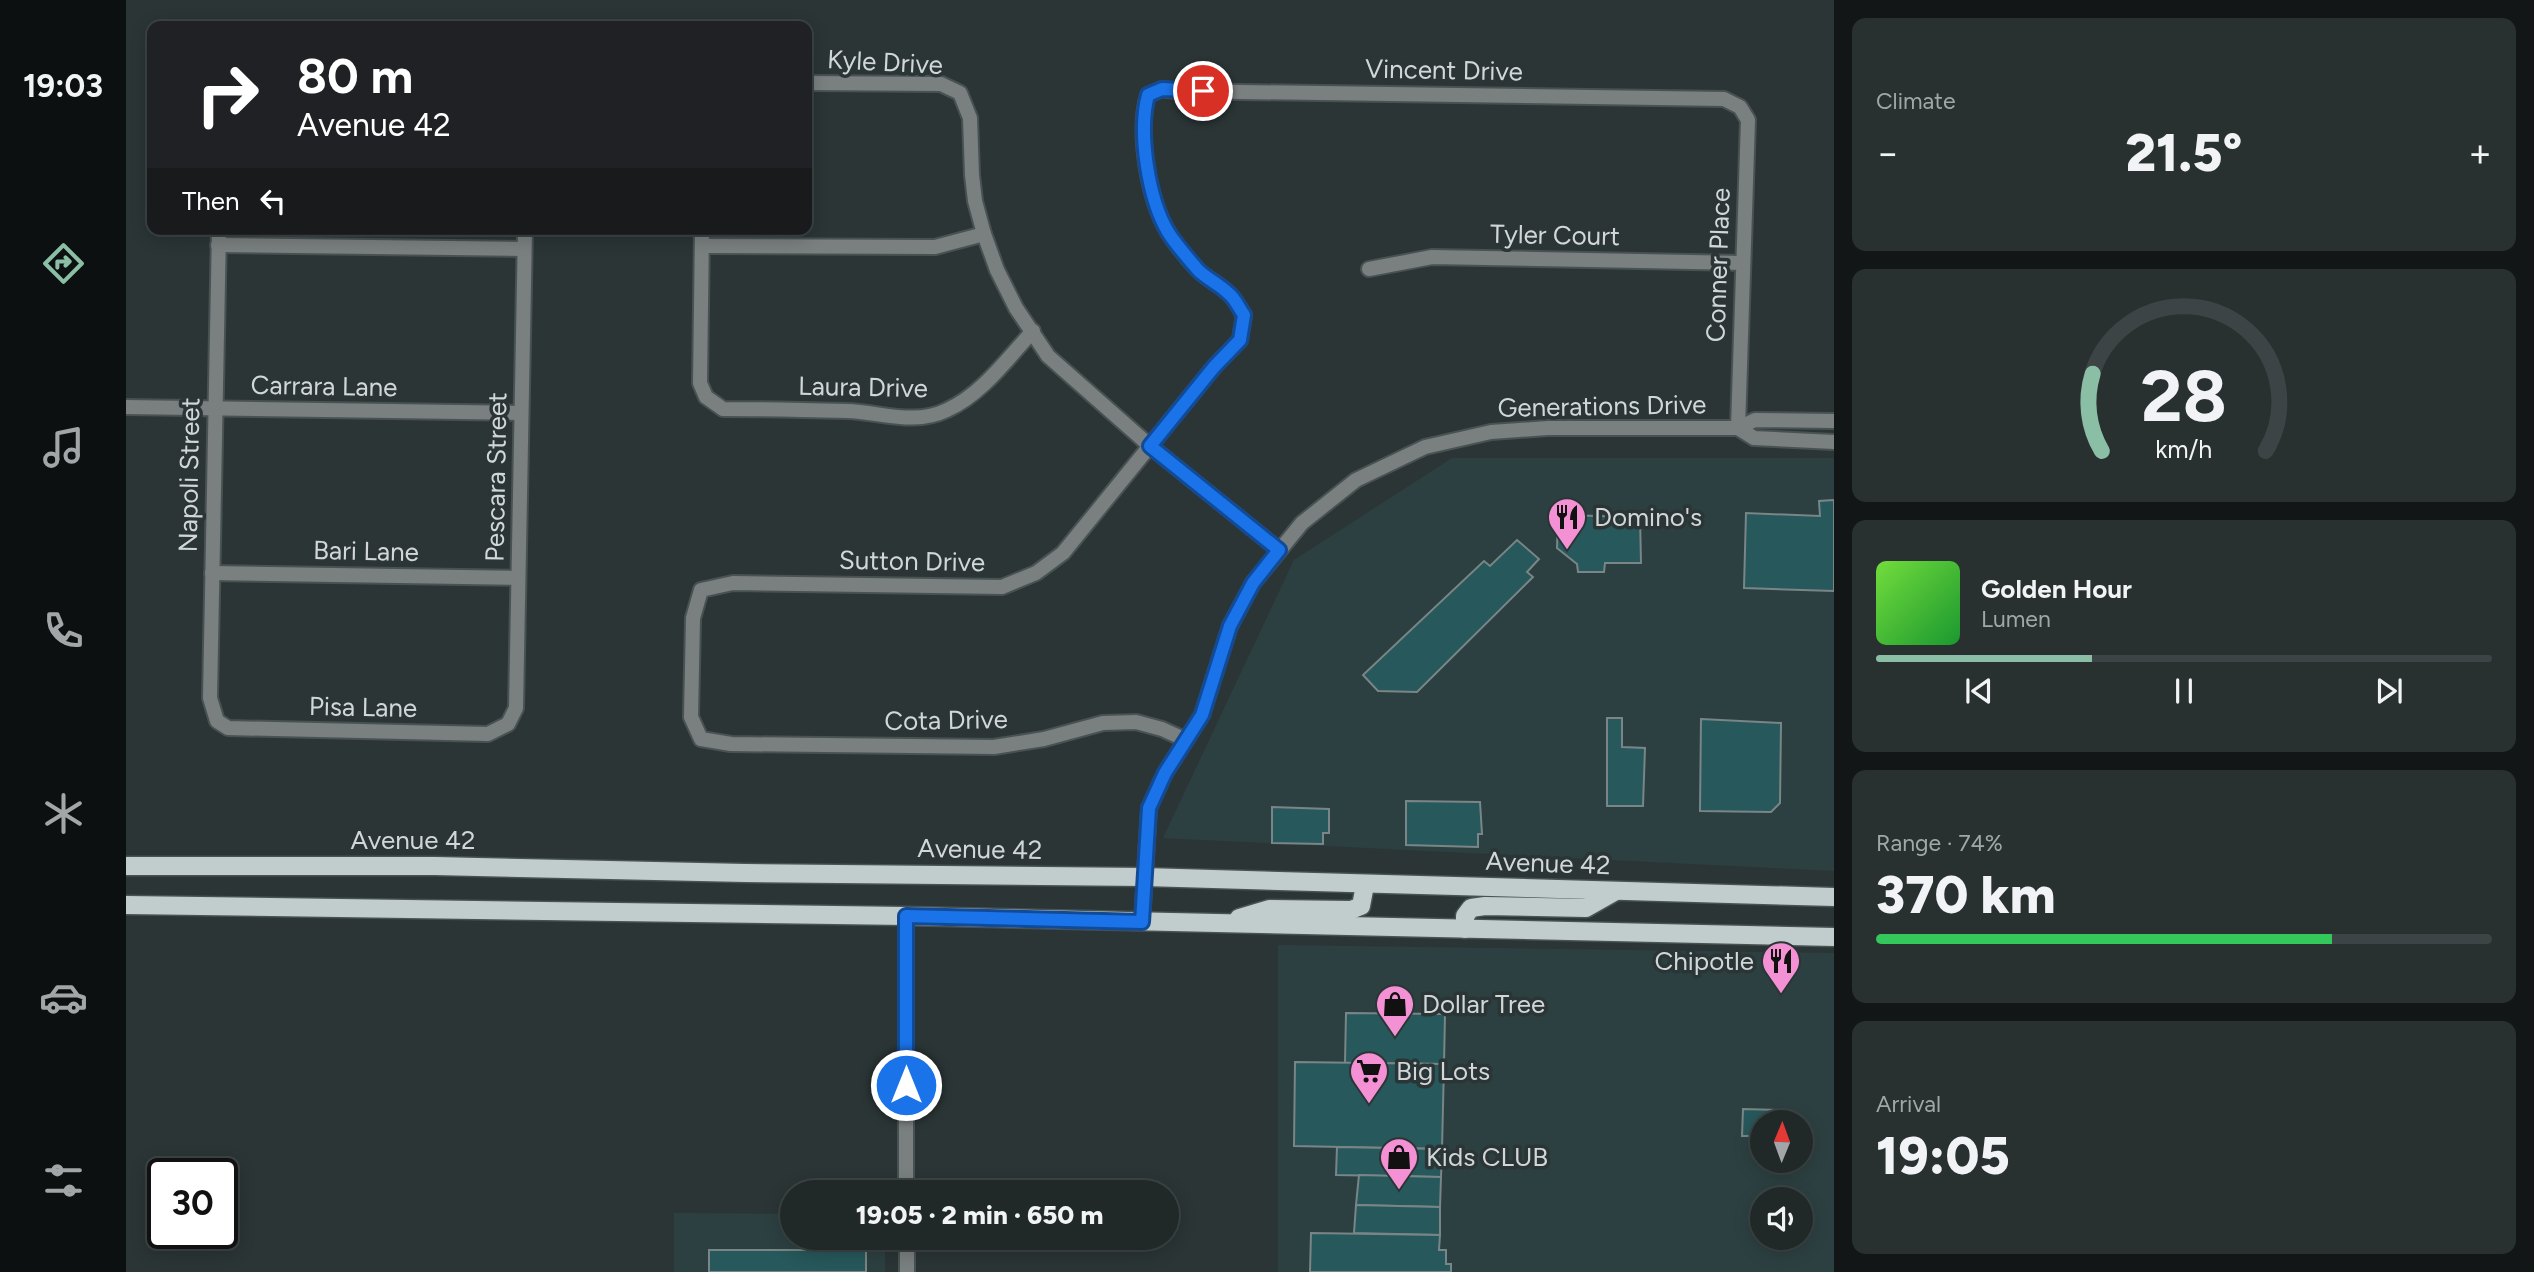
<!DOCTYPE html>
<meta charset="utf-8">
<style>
:root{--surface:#202828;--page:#283030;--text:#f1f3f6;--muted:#a2a6a8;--line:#3d4445;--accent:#8abfa5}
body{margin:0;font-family:Figtree,sans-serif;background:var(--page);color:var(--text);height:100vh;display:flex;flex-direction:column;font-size:26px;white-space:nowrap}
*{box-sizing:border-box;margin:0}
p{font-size:23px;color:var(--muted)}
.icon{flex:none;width:38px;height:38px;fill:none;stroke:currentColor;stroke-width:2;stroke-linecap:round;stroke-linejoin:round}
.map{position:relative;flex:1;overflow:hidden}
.side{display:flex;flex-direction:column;gap:18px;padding:18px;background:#121616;width:700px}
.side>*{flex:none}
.guide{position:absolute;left:21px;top:21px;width:665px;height:214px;border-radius:14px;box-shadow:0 4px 18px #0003,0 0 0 2px var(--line);background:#202124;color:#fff;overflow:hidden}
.needle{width:46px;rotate:1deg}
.controls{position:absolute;left:1624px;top:1110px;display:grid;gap:14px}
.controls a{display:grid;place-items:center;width:63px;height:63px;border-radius:50%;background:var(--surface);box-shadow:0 4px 18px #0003,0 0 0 2px var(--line);font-size:35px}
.speed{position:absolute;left:21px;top:1158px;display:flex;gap:14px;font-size:35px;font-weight:700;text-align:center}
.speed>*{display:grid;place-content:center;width:91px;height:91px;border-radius:50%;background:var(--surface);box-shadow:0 4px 18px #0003,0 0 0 2px var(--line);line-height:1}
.speed .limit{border:4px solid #111;border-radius:10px;background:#fff;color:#111}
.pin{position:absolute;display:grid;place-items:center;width:60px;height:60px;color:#fff;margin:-30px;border:4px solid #fff;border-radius:50%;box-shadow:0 2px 7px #0007}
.me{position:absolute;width:77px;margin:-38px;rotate:0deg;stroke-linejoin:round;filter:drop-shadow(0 0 5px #0008)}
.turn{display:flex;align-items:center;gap:24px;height:147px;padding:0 35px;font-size:32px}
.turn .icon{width:91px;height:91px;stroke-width:2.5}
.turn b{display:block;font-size:49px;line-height:60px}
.then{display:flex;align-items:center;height:66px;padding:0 35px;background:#0003;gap:14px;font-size:26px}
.big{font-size:52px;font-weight:800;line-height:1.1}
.side .widget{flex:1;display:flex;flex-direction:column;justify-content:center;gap:10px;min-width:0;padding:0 24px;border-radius:14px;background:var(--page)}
.side .dial{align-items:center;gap:0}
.dial svg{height:182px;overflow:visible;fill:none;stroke:var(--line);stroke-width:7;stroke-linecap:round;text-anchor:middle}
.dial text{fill:var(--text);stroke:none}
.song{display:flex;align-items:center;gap:21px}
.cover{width:84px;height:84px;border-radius:10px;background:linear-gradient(135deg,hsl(100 70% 55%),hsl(130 70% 35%))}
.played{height:7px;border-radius:4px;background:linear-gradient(90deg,var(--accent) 35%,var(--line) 35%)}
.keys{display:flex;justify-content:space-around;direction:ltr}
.heat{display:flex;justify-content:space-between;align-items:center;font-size:38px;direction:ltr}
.charge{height:10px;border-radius:5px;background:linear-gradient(90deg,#34c759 74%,var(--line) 0)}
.trip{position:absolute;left:654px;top:1180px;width:399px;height:70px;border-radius:35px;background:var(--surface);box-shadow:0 4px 18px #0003,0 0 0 2px var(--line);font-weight:800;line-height:70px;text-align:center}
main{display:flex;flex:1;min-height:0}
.dock{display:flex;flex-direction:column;width:126px;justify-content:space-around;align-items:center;background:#0d1010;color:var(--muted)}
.dock .icon{width:49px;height:49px}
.dock .selected{color:var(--accent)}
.dock b{font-size:32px;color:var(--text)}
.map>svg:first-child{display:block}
.built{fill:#2d4041;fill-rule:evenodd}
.building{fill:#27585b;stroke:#798586;stroke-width:2}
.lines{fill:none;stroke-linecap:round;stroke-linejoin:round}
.minor-casing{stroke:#495253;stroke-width:18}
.major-casing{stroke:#495253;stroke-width:21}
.minor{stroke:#7a7f80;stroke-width:14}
.major{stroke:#c1cccc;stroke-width:18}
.route-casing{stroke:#114b97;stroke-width:18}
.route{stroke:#1a73e8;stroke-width:12}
.labels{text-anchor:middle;stroke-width:7;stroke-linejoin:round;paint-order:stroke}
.street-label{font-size:26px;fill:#d1d7d8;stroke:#2b3536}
.poi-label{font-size:26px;fill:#d1d7d8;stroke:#2b3536;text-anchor:start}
</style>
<main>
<nav class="dock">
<b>19:03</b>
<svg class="icon selected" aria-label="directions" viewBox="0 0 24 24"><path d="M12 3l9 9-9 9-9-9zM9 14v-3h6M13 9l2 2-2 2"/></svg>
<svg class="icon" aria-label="music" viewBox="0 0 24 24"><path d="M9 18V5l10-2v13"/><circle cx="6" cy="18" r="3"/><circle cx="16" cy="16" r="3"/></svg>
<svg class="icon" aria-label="phone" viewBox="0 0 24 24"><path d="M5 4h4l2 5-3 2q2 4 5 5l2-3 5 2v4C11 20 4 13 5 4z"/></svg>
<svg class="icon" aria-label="climate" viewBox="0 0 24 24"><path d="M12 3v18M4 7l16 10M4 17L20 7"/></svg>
<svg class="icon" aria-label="car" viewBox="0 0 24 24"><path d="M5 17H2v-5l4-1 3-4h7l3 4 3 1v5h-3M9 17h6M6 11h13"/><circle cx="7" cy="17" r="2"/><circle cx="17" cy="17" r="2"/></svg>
<svg class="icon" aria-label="filters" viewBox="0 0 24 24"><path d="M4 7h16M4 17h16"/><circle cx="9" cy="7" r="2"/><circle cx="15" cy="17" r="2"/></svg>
</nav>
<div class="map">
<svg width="1708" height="1272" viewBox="0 0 1708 1272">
<rect width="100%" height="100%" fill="#2b3536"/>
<!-- built -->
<g class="built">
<path d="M1326 458H1708V871L1037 838 1168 560Z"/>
<path d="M1152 945 1708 953V1272H1152ZM1636 1122H1675V1160H1636ZM1636 1199H1675V1237H1636Z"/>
<path d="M548 1213 667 1214V1237H759V1272H548Z"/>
</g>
<!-- building -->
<g class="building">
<path d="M1708 500V591L1618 588 1620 513 1694 516 1693 501Z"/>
<path d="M1432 515 1514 517 1515 563H1479L1478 572H1452L1451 564 1431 548Z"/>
<path d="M1391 540 1413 559 1401 572 1407 577 1291 692 1252 691 1237 675 1358 561 1364 566Z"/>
<path d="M1481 718H1496V747L1519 748 1517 806H1481Z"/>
<path d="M1575 719 1655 723 1654 803 1645 812 1574 811Z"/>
<path d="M1280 801 1354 802 1356 834H1352V847L1280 845Z"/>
<path d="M1146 807 1203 809V833H1197V844L1146 843Z"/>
<path d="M1220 1013 1319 1014 1318 1064 1219 1063Z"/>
<path d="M1169 1062 1318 1064 1316 1149 1168 1146Z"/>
<path d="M1617 1109 1655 1110V1122H1636V1136H1616Z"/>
<path d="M1211 1147 1316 1149 1315 1177 1210 1175Z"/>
<path d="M1233 1175 1315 1177 1314 1207 1230 1205Z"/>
<path d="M1230 1205 1314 1207V1235L1228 1233Z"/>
<path d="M1185 1233 1314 1235 1313 1250H1320V1264H1325V1272H1184Z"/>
<rect x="583" y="1250" width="157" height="22"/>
</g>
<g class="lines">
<defs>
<g id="minor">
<path d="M681 83 815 84 834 93 844 118 846 175 849 201 858 234 871 270 890 308 922 356 1024 446 1153 550"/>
<path d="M93 229 84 698 91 721 102 728 362 734 382 724 390 708 399 229"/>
<path d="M576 229 574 383 580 397 597 409C639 409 680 410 721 411 755 412 788 426 821 410 856 394 881 359 907 331"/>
<path d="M92 245 398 249"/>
<path d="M576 246 809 247 858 234"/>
<path d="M1243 269 1306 257 1616 263"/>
<path d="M0 407 395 413"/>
<path d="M1612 428 1628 438 1708 442"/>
<path d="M86 573 392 578"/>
<path d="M1060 740 1036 729 1010 722 977 723 918 739 868 747 605 744 575 739 565 717 567 618 575 590 607 583 876 587 910 573 937 553 1088 367 1114 340 1118 315C1113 308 1109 298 1102 293 1093 284 1081 279 1072 270 1061 258 1050 245 1042 232 1022 198 1011 132 1022 95L1036 89 1050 91 1598 99 1614 107 1622 120 1612 428"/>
<path d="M780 916V1192"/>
<path d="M1016 922 1023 808 1039 773 1076 715 1104 626 1127 583 1176 523 1230 480 1299 447 1365 432 1422 428H1612L1629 420 1708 421"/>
<path d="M781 1237V1272"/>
</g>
<g id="major">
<path d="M0 866H309L619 873 1019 877 1708 897"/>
<path d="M0 905 780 916 1708 937"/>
<path d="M1113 918 1143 909 1225 910 1235 906 1239 885"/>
<path d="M1339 929V916L1345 908 1359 906 1460 908 1490 891"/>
</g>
</defs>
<!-- minor casing -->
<use href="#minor" class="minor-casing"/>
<!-- major casing -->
<use href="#major" class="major-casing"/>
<!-- minor -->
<use href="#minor" class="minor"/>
<!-- major -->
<use href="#major" class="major"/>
</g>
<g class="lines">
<defs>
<path id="route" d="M780 1085V916L1016 922 1023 808 1039 773 1076 715 1104 626 1127 583 1153 550 1024 446 1088 367 1114 340 1118 315C1113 308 1109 298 1102 293 1093 284 1081 279 1072 270 1062 258 1050 245 1042 232 1022 198 1012 132 1022 95L1036 89 1077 91"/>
</defs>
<!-- route casing -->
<use href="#route" class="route-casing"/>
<!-- route -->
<use href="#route" class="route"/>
</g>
<!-- icons -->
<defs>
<symbol id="restaurant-pin" viewBox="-11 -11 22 30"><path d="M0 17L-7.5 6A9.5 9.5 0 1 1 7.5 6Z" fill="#f491d4" stroke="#2b3536"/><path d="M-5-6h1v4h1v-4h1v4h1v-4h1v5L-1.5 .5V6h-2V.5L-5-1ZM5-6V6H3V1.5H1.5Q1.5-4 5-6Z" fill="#111"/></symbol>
<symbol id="shop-pin" viewBox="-11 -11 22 30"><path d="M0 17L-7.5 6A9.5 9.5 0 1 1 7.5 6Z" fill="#f491d4" stroke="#2b3536"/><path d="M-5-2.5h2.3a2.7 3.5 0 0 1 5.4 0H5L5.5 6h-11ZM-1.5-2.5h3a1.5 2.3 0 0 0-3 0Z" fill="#111"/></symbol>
<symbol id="supermarket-pin" viewBox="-11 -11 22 30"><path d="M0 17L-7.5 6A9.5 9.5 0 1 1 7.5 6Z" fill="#f491d4" stroke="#2b3536"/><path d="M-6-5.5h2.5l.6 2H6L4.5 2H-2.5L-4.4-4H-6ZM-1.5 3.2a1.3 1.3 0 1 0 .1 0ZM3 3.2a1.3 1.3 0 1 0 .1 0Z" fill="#111"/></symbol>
</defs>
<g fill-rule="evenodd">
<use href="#restaurant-pin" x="1419" y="495" width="44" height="60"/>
<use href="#restaurant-pin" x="1633" y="939" width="44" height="60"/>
<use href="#shop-pin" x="1247" y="982" width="44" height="60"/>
<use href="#supermarket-pin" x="1221" y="1049" width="44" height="60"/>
<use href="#shop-pin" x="1251" y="1135" width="44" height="60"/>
</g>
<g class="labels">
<!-- street labels -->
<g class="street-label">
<text transform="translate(759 62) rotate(3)" y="9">Kyle Drive</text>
<text transform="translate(1318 70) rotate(1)" y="9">Vincent Drive</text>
<text transform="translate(1429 235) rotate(1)" y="9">Tyler Court</text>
<text transform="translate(1592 265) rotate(-88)" y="9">Conner Place</text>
<text transform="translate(198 386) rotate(1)" y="9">Carrara Lane</text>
<text transform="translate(737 387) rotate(1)" y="9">Laura Drive</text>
<text transform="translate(1476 406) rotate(-1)" y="9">Generations Drive</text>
<text transform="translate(63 475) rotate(-89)" y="9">Napoli Street</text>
<text transform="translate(370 477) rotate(-89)" y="9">Pescara Street</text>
<text transform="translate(240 551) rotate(1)" y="9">Bari Lane</text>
<text transform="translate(786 561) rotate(1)" y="9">Sutton Drive</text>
<text transform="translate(237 707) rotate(1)" y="9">Pisa Lane</text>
<text transform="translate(820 720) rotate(-1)" y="9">Cota Drive</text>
<text x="287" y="849">Avenue 42</text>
<text transform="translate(854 849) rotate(1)" y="9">Avenue 42</text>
<text transform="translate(1422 863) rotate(2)" y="9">Avenue 42</text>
</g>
<!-- poi labels -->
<g class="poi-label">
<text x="1468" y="526">Domino's</text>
<text x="1628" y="970" text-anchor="end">Chipotle</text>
<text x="1296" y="1013">Dollar Tree</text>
<text x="1270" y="1080">Big Lots</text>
<text x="1300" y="1166">Kids CLUB</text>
</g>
</g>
</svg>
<div class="controls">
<a><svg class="needle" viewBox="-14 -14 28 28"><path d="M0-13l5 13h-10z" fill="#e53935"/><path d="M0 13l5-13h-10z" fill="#a2a6a8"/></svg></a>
<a><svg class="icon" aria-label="sound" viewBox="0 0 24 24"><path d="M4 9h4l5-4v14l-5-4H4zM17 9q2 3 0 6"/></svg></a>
</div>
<div class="speed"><div class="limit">30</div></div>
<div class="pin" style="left:1077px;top:91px;background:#d93025"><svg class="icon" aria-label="arrive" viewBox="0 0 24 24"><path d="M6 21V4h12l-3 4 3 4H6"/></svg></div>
<svg class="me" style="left:780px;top:1085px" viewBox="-20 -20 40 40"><circle r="17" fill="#1a73e8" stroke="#fff" stroke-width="3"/><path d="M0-11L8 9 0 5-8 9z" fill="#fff"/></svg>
<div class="trip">19:05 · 2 min · 650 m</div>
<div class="guide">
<div class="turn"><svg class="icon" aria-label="right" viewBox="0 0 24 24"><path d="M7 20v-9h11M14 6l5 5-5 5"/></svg><div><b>80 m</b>Avenue 42</div></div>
<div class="then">Then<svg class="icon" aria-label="left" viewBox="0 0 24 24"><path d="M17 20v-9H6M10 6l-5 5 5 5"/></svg></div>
</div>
</div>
<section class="side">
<div class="widget"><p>Climate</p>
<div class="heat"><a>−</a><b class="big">21.5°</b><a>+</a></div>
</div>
<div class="widget dial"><svg viewBox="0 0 100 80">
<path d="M14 69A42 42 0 1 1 86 69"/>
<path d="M14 69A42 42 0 0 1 10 35" stroke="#8abfa5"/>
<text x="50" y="56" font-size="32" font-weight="700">28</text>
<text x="50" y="72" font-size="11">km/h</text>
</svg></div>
<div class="widget">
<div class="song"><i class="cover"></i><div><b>Golden Hour</b><p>Lumen</p></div></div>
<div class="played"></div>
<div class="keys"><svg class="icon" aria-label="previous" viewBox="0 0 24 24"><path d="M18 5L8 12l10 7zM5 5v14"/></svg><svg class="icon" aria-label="pause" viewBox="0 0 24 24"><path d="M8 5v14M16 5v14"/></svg><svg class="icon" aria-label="next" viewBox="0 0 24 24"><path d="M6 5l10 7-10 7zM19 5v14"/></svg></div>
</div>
<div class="widget"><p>Range · 74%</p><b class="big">370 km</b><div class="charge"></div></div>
<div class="widget"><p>Arrival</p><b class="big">19:05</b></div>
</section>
</main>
